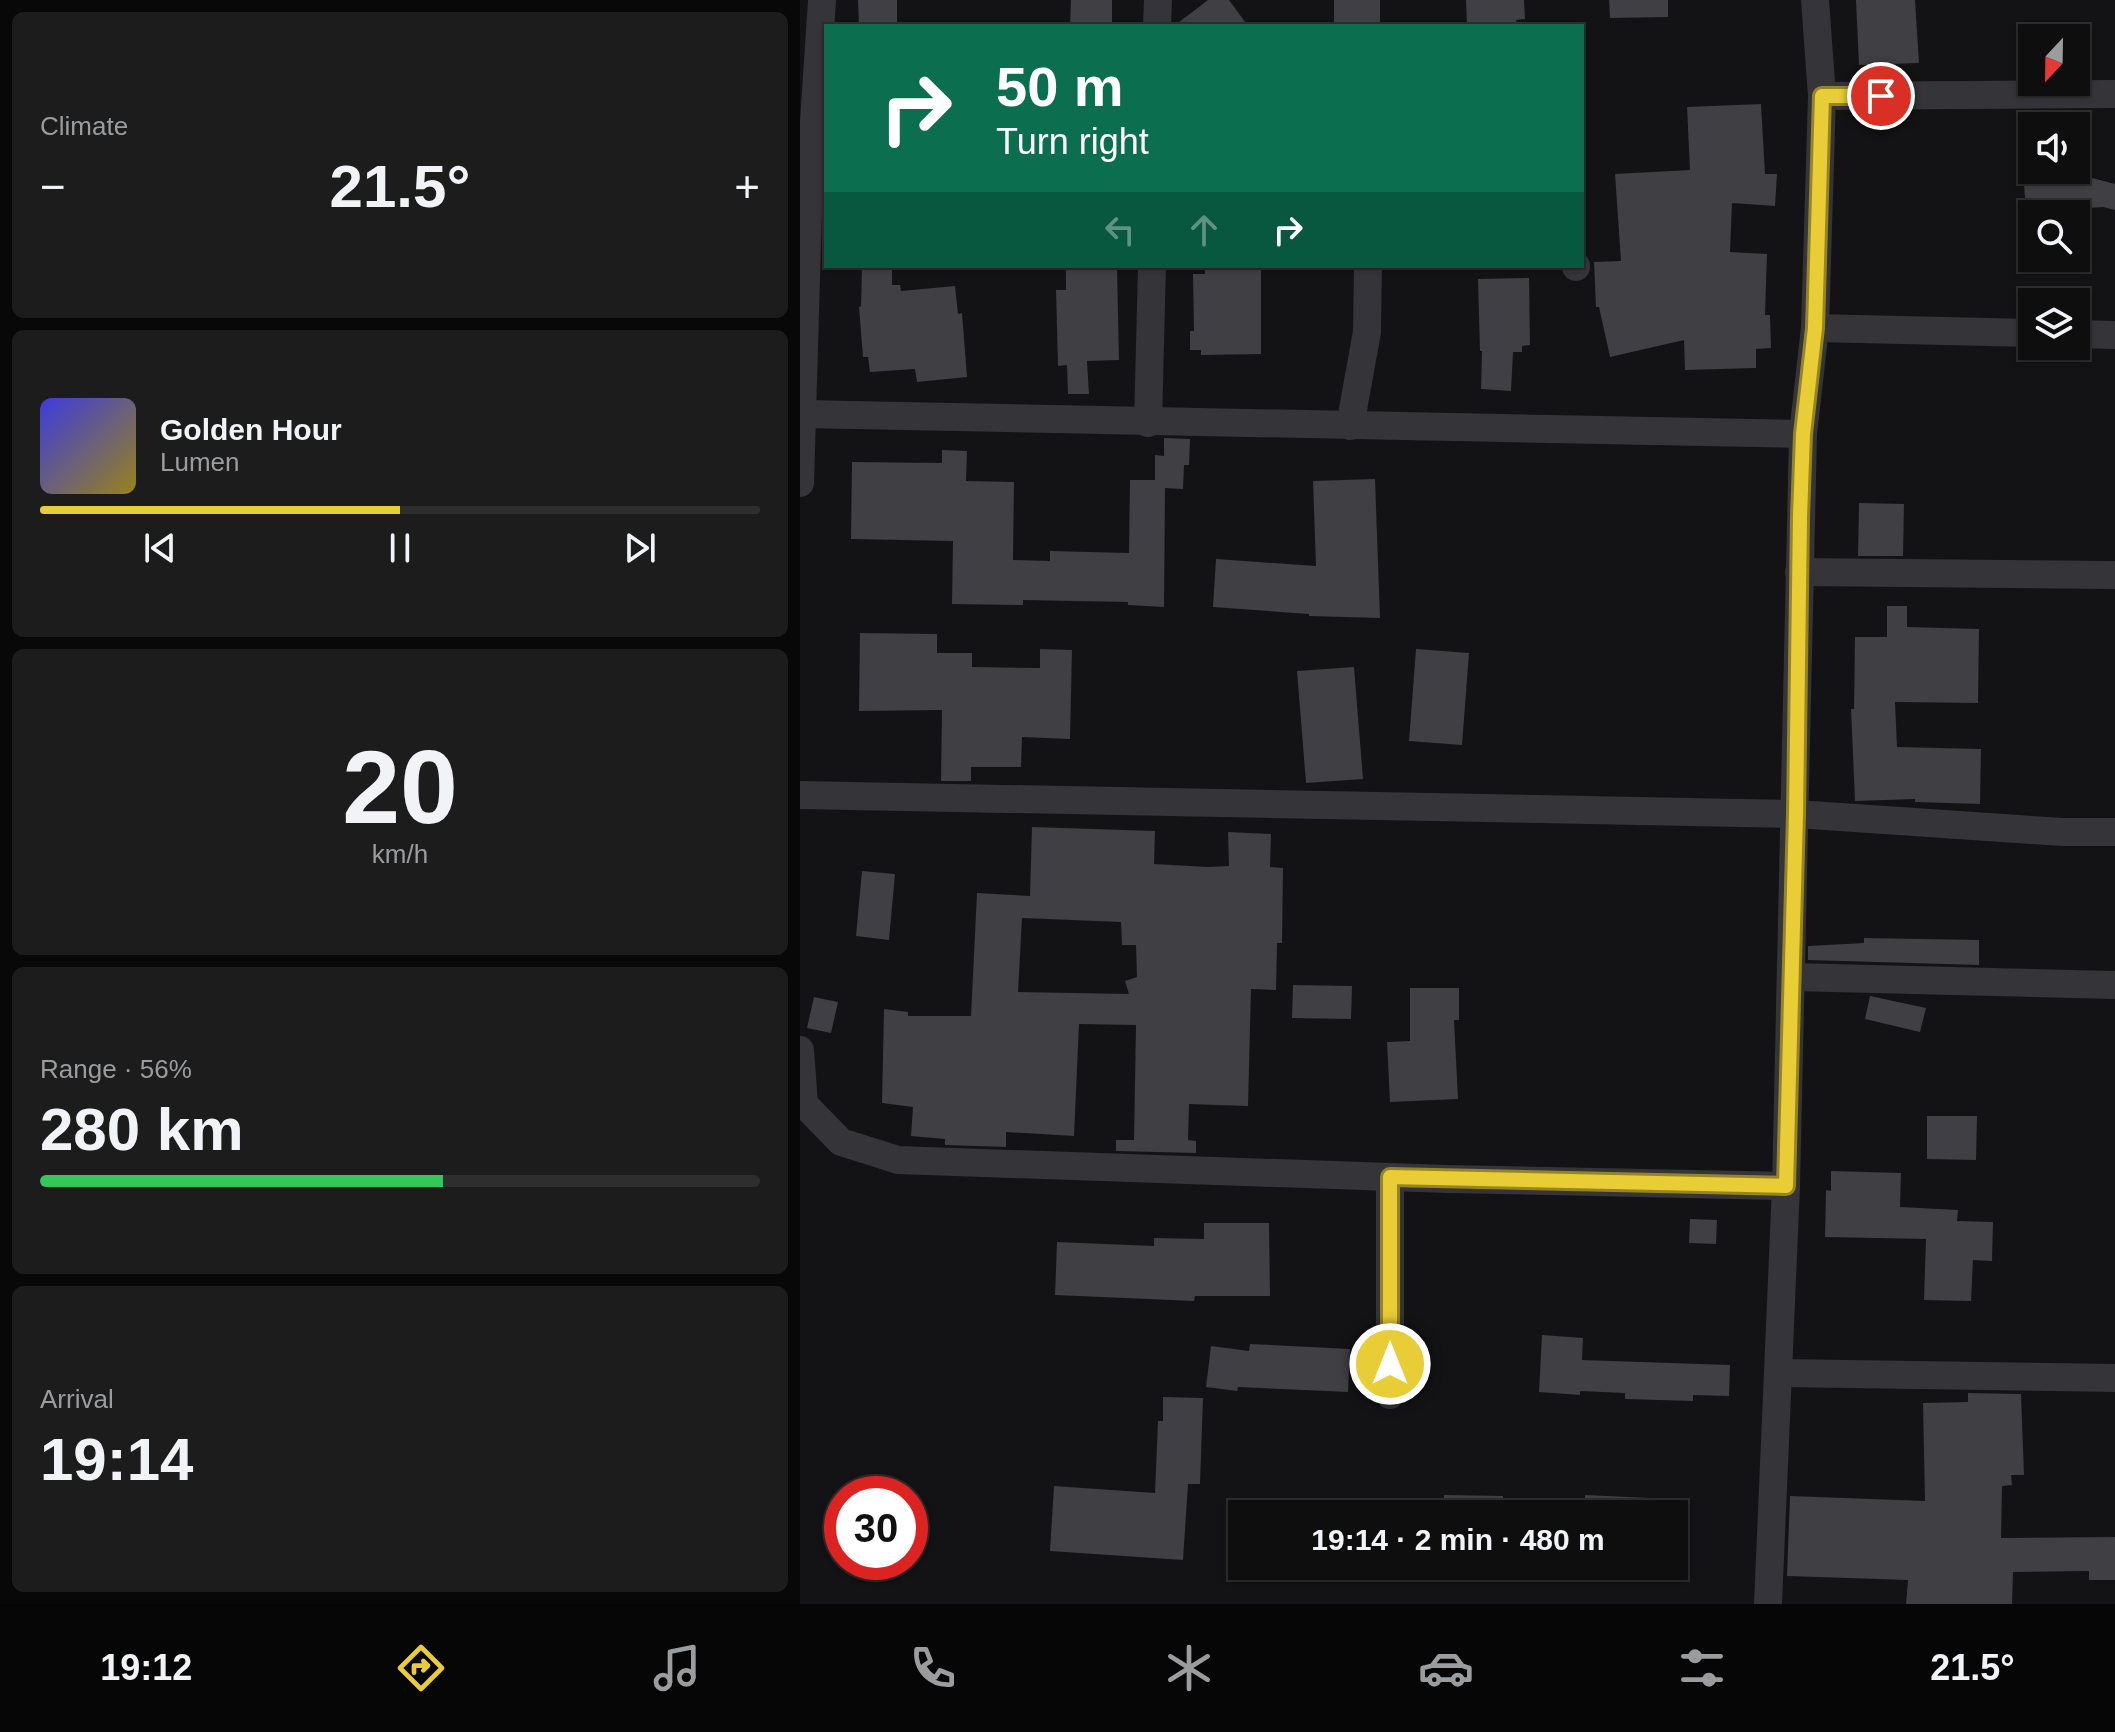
<!DOCTYPE html>
<meta charset="utf-8">
<style>
:root{--surface:#0e0e0f;--page:#1c1c1d;--text:#f1f3f6;--muted:#9b9c9e;--line:#2e2e2f;--accent:#e9cd36}
body{margin:0;font-family:Helvetica,sans-serif;background:var(--page);color:var(--text);height:100vh;display:flex;flex-direction:column;font-size:30px;white-space:nowrap}
*{box-sizing:border-box;margin:0}
p{font-size:26px;color:var(--muted)}
.icon{flex:none;width:44px;height:44px;fill:none;stroke:currentColor;stroke-width:2;stroke-linecap:round;stroke-linejoin:round}
.map{position:relative;flex:1;overflow:hidden}
.drawer{display:flex;flex-direction:column;gap:12px;padding:12px;background:#080808;width:800px}
.drawer>*{flex:none}
.banner{position:absolute;left:24px;top:24px;width:760px;height:244px;border-radius:0px;box-shadow:0 2px 6px #0004,0 0 0 2px var(--line);background:#0b6e4f;color:#fff;overflow:hidden}
.needle{width:52px;rotate:202deg}
.tools{position:absolute;left:1218px;top:24px;display:grid;gap:16px}
.tools a{display:grid;place-items:center;width:72px;height:72px;border-radius:0px;background:var(--surface);box-shadow:0 2px 6px #0004,0 0 0 2px var(--line);font-size:40px}
.speed{position:absolute;left:24px;top:1476px;display:flex;gap:16px;font-size:40px;font-weight:700;text-align:center}
.speed>*{display:grid;place-content:center;width:104px;height:104px;border-radius:50%;background:var(--surface);box-shadow:0 2px 6px #0004,0 0 0 2px var(--line);line-height:1}
.speed .limit{border:12px solid #d22;background:#fff;color:#111}
.pin{position:absolute;display:grid;place-items:center;width:68px;height:68px;color:#fff;margin:-34px;border:4px solid #fff;border-radius:50%;box-shadow:0 2px 8px #0007}
.me{position:absolute;width:88px;margin:-44px;rotate:0deg;stroke-linejoin:round;filter:drop-shadow(0 0 6px #0008)}
.turn{display:flex;align-items:center;gap:28px;height:168px;padding:0 40px;font-size:36px}
.turn .icon{width:104px;height:104px;stroke-width:2.5}
.turn b{display:block;font-size:56px;line-height:68px}
.lanes{display:flex;align-items:center;height:76px;padding:0 40px;background:#0003;justify-content:center;gap:40px;direction:ltr}
.lanes .off{opacity:.35}
.big{font-size:60px;font-weight:700;line-height:1.1}
.drawer .tile{flex:1;display:flex;flex-direction:column;justify-content:center;gap:12px;min-width:0;padding:0 28px;border-radius:12px;background:var(--page)}
.drawer .dial{align-items:center;gap:0}
.dial b{font-size:104px;line-height:1}
.song{display:flex;align-items:center;gap:24px}
.cover{width:96px;height:96px;border-radius:12px;background:linear-gradient(135deg,hsl(240 70% 55%),hsl(50 70% 35%))}
.played{height:8px;border-radius:4px;background:linear-gradient(90deg,var(--accent) 50%,var(--line) 50%)}
.keys{display:flex;justify-content:space-around;direction:ltr}
.heat{display:flex;justify-content:space-between;align-items:center;font-size:44px;direction:ltr}
.charge{height:12px;border-radius:6px;background:linear-gradient(90deg,#34c759 56%,var(--line) 0)}
.trip{position:absolute;left:428px;top:1500px;width:460px;height:80px;border-radius:0px;background:var(--surface);box-shadow:0 2px 6px #0004,0 0 0 2px var(--line);font-weight:700;line-height:80px;text-align:center}
.tabs{display:flex;height:128px;justify-content:space-around;align-items:center;background:#060606;color:var(--muted)}
.tabs .icon{width:56px;height:56px}
.tabs .selected{color:var(--accent)}
.tabs b{font-size:36px;color:var(--text)}
main{display:flex;flex:1;min-height:0}
.map>svg:first-child{display:block}
.building{fill:#3f3f44;fill-rule:evenodd}
.lines{fill:none;stroke-linecap:round;stroke-linejoin:round}
.minor{stroke:#343439;stroke-width:28}
.route-casing{stroke:#978523;stroke-width:20}
.route{stroke:#e9cd36;stroke-width:14}
</style>
<main>
<section class="drawer">
<div class="tile"><p>Climate</p>
<div class="heat"><a>−</a><b class="big">21.5°</b><a>+</a></div>
</div>
<div class="tile">
<div class="song"><i class="cover"></i><div><b>Golden Hour</b><p>Lumen</p></div></div>
<div class="played"></div>
<div class="keys"><svg class="icon" aria-label="previous" viewBox="0 0 24 24"><path d="M18 5L8 12l10 7zM5 5v14"/></svg><svg class="icon" aria-label="pause" viewBox="0 0 24 24"><path d="M8 5v14M16 5v14"/></svg><svg class="icon" aria-label="next" viewBox="0 0 24 24"><path d="M6 5l10 7-10 7zM19 5v14"/></svg></div>
</div>
<div class="tile dial"><b>20</b><p>km/h</p></div>
<div class="tile"><p>Range · 56%</p><b class="big">280 km</b><div class="charge"></div></div>
<div class="tile"><p>Arrival</p><b class="big">19:14</b></div>
</section>
<div class="map">
<svg width="1315" height="1604" viewBox="0 0 1315 1604">
<rect width="100%" height="100%" fill="#131214"/>
<!-- building -->
<g class="building">
<path d="M58 0H97V24L59 26Z"/>
<path d="M271 0H312V26H270Z"/>
<path d="M408 0H429L448 26H374Z"/>
<rect x="534" y="0" width="46" height="26"/>
<path d="M666 0H724L725 19 716 20 717 26H667Z"/>
<path d="M809 0H868V17L810 18Z"/>
<path d="M1056 0H1115L1119 63 1059 65Z"/>
<path d="M961 104 965 174H977L975 206 932 203 930 252 967 254 965 315H970L971 348 956 349V368L885 370 884 340 810 357 799 307H796L794 262 821 261 815 174 890 170 887 107Z"/>
<path d="M1223 170H1291L1292 178 1315 184V210L1303 207 1226 212Z"/>
<path d="M62 266H92V285H100L101 291 155 286 158 314 162 313 167 377 117 382 115 369 70 372 68 357H63L59 307 61 306Z"/>
<path d="M266 266H317L319 360 287 361 289 394H268L267 365 258 366 256 290H266Z"/>
<path d="M410 266H461V354L401 355V350H390V331H394L393 274H405V270L410 269Z"/>
<path d="M729 278 730 345 722 346V352H713L711 391 681 389 682 351H680L678 279Z"/>
<path d="M364 438 390 439 389 465H384L383 489 365 488 364 607 328 605V602L223 600V605L152 604 153 541 51 539 52 462 142 463V450L167 451 166 481 214 482 213 560 250 561V551L329 553 330 480H355V455L364 456Z"/>
<path d="M575 479 580 618 509 616V614L413 607 416 559 516 566 513 481Z"/>
<path d="M1059 503 1104 504 1103 556H1058Z"/>
<path d="M1087 606H1107V627L1179 629 1178 703 1095 702 1097 747 1181 749 1180 804 1115 802V799L1055 801 1051 709H1054L1055 637H1087Z"/>
<path d="M60 633 137 634V653H172V667L240 668V649L272 650 270 739 222 737 221 767H171V781H141L142 710 59 711Z"/>
<path d="M616 649 669 653 662 745 609 741Z"/>
<path d="M554 667 563 779 506 783 497 671Z"/>
<path d="M232 827 355 831 354 864 408 867 429 866 428 832 471 834 470 867 483 868 482 943H477L476 990 451 989 448 1106 389 1104 388 1140 396 1141V1153L316 1151V1140H334L336 1025 279 1024 274 1136 206 1132V1147L145 1145V1139L111 1136 113 1107 82 1103 84 1009 108 1012V1016H171L177 893 230 896ZM222 918 321 922 322 945H336L337 977 325 981 329 994 218 992Z"/>
<path d="M62 871 95 874 89 940 56 936Z"/>
<path d="M1064 938 1179 940V965L1008 960V946L1064 943Z"/>
<path d="M493 985 552 986 551 1019 492 1018Z"/>
<path d="M610 988H659V1020H654L658 1099 590 1102 587 1042 610 1041Z"/>
<path d="M1070 996 1126 1008 1120 1032 1065 1019Z"/>
<path d="M14 997 38 1002 31 1033 7 1028Z"/>
<path d="M1127 1116H1177L1176 1160 1127 1159Z"/>
<path d="M1031 1171 1101 1173 1100 1207 1158 1210 1157 1221 1193 1222 1192 1261 1173 1260 1171 1301 1124 1300 1126 1239 1025 1237 1026 1190 1031 1191Z"/>
<path d="M890 1219 917 1220 916 1244 889 1243Z"/>
<path d="M404 1223H469L470 1296H395L394 1301 255 1295 257 1242 354 1246V1238L404 1239Z"/>
<path d="M742 1335 783 1338 782 1360 930 1365 929 1396 893 1395V1401L825 1399V1393L780 1391V1395L739 1392Z"/>
<path d="M450 1344 550 1349 548 1392 438 1387 437 1391 406 1387 411 1346 449 1351Z"/>
<path d="M1168 1393 1221 1394 1224 1475H1211L1212 1485 1202 1486 1201 1538 1315 1537V1580H1289V1571L1213 1572 1212 1604H1106L1108 1580 987 1576 990 1496 1125 1501 1123 1403 1168 1402Z"/>
<path d="M363 1397 403 1398 400 1484H388L383 1560 250 1551 254 1486 355 1493 358 1421H363Z"/>
<path d="M644 1495 703 1496V1514H644Z"/>
<path d="M785 1495 850 1498 849 1514H785Z"/>
</g>
<g class="lines">
<!-- minor -->
<g class="minor">
<path d="M357 26 358 0"/>
<path d="M1022 96 1315 94"/>
<path d="M776 267V266"/>
<path d="M1015 328 1232 333"/>
<path d="M1276 334 1315 335"/>
<path d="M2 414 1003 434"/>
<path d="M348 423 352 266"/>
<path d="M550 426 567 332 568 266"/>
<path d="M0 483 8 212 22 0"/>
<path d="M999 572 1315 575"/>
<path d="M0 795 996 814 1262 832H1315"/>
<path d="M992 977 1315 985"/>
<path d="M0 1050 4 1104 41 1142 98 1160 648 1179 986 1186"/>
<path d="M980 1373 1315 1378"/>
<path d="M590 1395V1177"/>
<path d="M968 1604 986 1186 1003 434 1015 328 1022 96 1015 0"/>
</g>
</g>
<g class="lines">
<defs>
<path id="route" d="M590 1364V1177L986 1186 996 814 1000 517 1003 434 1015 328 1022 96H1081"/>
</defs>
<!-- route casing -->
<use href="#route" class="route-casing"/>
<!-- route -->
<use href="#route" class="route"/>
</g>
</svg>
<div class="tools">
<a><svg class="needle" viewBox="-14 -14 28 28"><path d="M0-13l5 13h-10z" fill="#e53935"/><path d="M0 13l5-13h-10z" fill="#9b9c9e"/></svg></a>
<a><svg class="icon" aria-label="sound" viewBox="0 0 24 24"><path d="M4 9h4l5-4v14l-5-4H4zM17 9q2 3 0 6"/></svg></a>
<a><svg class="icon" aria-label="search" viewBox="0 0 24 24"><circle cx="10" cy="10" r="6"/><path d="M15 15l6 6"/></svg></a>
<a><svg class="icon" aria-label="layers" viewBox="0 0 24 24"><path d="M12 4l9 5-9 5-9-5zM3 14l9 5 9-5"/></svg></a>
</div>
<div class="speed"><div class="limit">30</div></div>
<div class="pin" style="left:1081px;top:96px;background:#d93025"><svg class="icon" aria-label="arrive" viewBox="0 0 24 24"><path d="M6 21V4h12l-3 4 3 4H6"/></svg></div>
<svg class="me" style="left:590px;top:1364px" viewBox="-20 -20 40 40"><circle r="17" fill="#e9cd36" stroke="#fff" stroke-width="3"/><path d="M0-11L8 9 0 5-8 9z" fill="#fff"/></svg>
<div class="trip">19:14 · 2 min · 480 m</div>
<div class="banner">
<div class="turn"><svg class="icon" aria-label="right" viewBox="0 0 24 24"><path d="M7 20v-9h11M14 6l5 5-5 5"/></svg><div><b>50 m</b>Turn right</div></div>
<div class="lanes"><svg class="icon off" aria-label="left" viewBox="0 0 24 24"><path d="M17 20v-9H6M10 6l-5 5 5 5"/></svg><svg class="icon off" aria-label="ahead" viewBox="0 0 24 24"><path d="M12 20V5M6 11l6-6 6 6"/></svg><svg class="icon" aria-label="right" viewBox="0 0 24 24"><path d="M7 20v-9h11M14 6l5 5-5 5"/></svg></div>
</div>
</div>
</main>
<nav class="tabs">
<b>19:12</b>
<svg class="icon selected" aria-label="directions" viewBox="0 0 24 24"><path d="M12 3l9 9-9 9-9-9zM9 14v-3h6M13 9l2 2-2 2"/></svg>
<svg class="icon" aria-label="music" viewBox="0 0 24 24"><path d="M9 18V5l10-2v13"/><circle cx="6" cy="18" r="3"/><circle cx="16" cy="16" r="3"/></svg>
<svg class="icon" aria-label="phone" viewBox="0 0 24 24"><path d="M5 4h4l2 5-3 2q2 4 5 5l2-3 5 2v4C11 20 4 13 5 4z"/></svg>
<svg class="icon" aria-label="climate" viewBox="0 0 24 24"><path d="M12 3v18M4 7l16 10M4 17L20 7"/></svg>
<svg class="icon" aria-label="car" viewBox="0 0 24 24"><path d="M5 17H2v-5l4-1 3-4h7l3 4 3 1v5h-3M9 17h6M6 11h13"/><circle cx="7" cy="17" r="2"/><circle cx="17" cy="17" r="2"/></svg>
<svg class="icon" aria-label="filters" viewBox="0 0 24 24"><path d="M4 7h16M4 17h16"/><circle cx="9" cy="7" r="2"/><circle cx="15" cy="17" r="2"/></svg>
<b>21.5°</b>
</nav>
